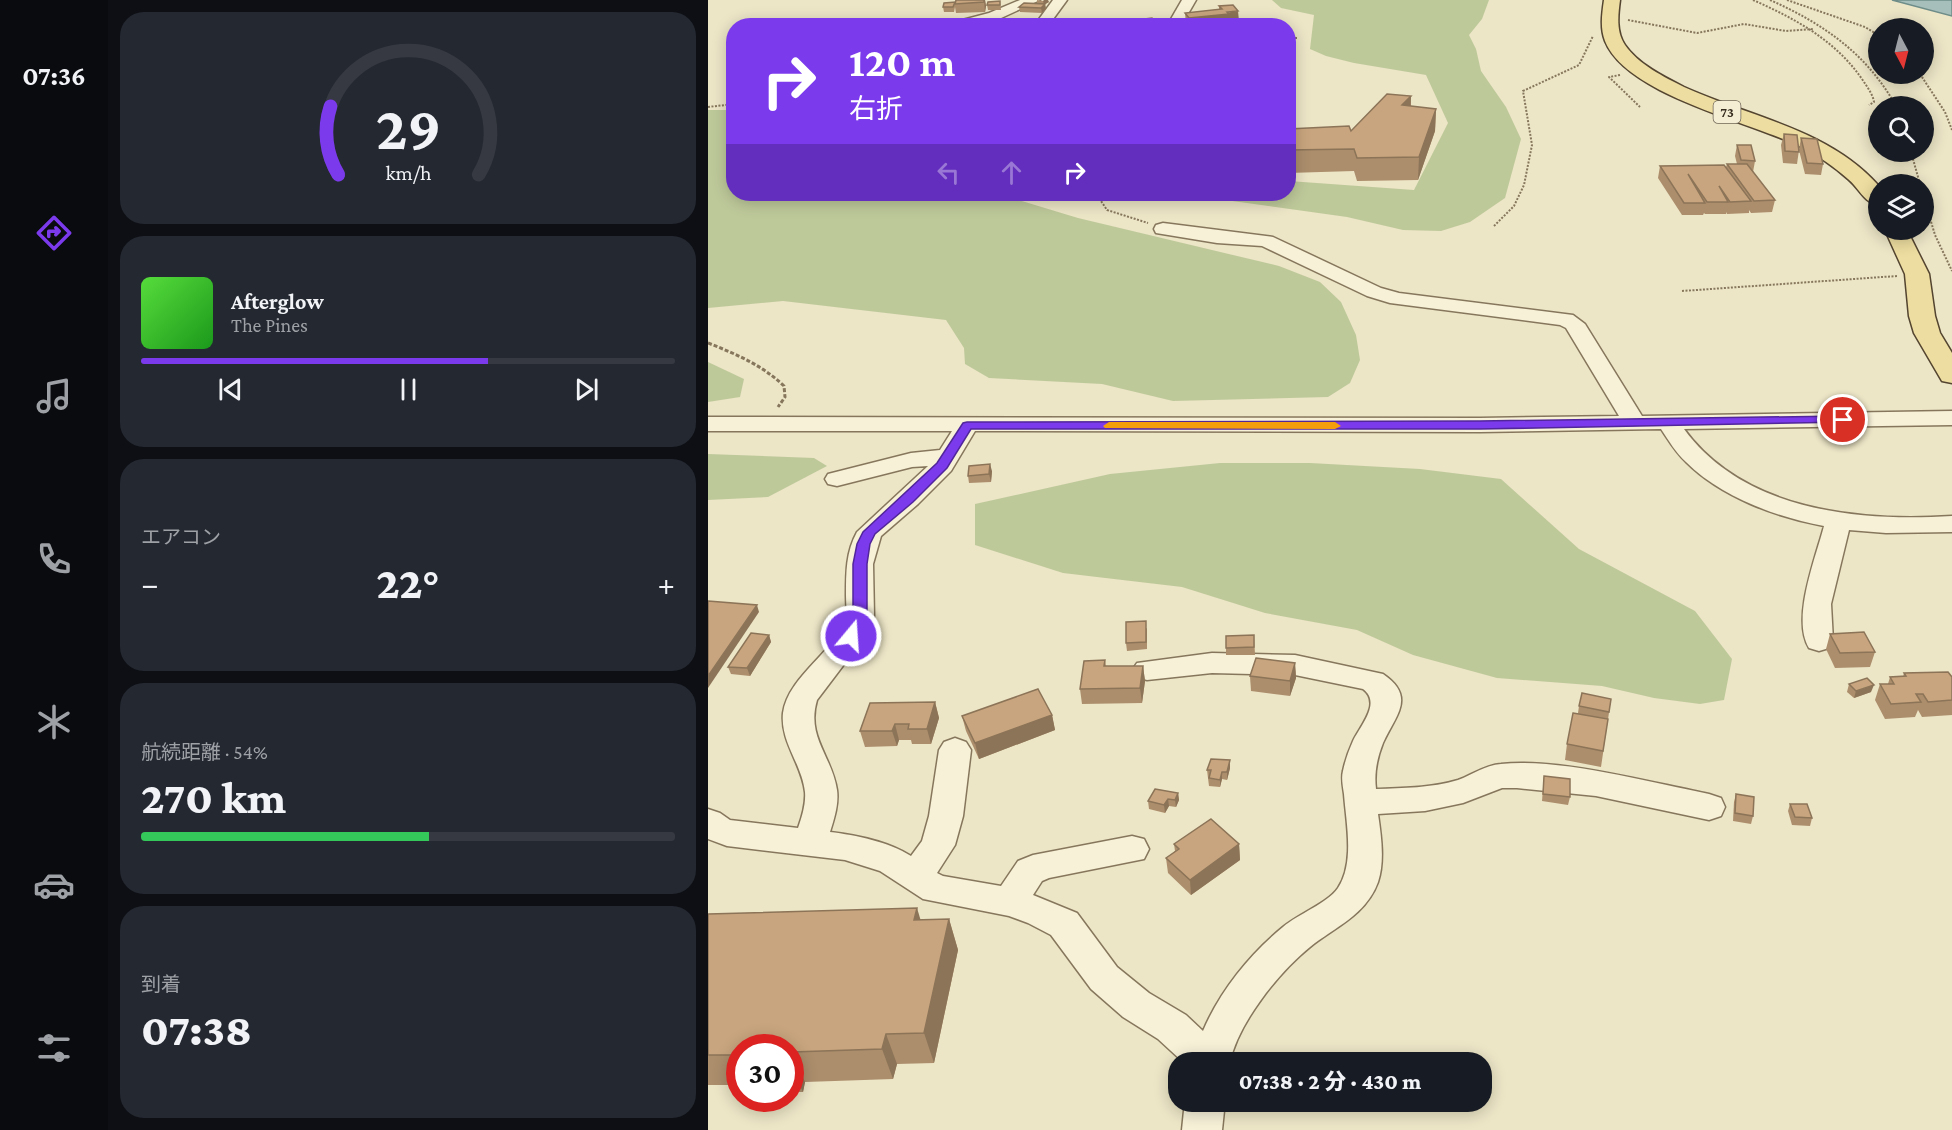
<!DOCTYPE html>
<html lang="ja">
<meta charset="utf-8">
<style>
:root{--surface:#171b24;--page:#242831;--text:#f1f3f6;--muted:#9ea1a6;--line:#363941;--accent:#7c3aed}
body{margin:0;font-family:"Crimson Pro","Noto Sans JP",serif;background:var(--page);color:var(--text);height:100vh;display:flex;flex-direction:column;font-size:22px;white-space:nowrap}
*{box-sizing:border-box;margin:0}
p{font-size:20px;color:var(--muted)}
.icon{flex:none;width:33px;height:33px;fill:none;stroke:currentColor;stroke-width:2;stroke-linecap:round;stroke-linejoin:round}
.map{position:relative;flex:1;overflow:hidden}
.panel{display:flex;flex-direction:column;gap:12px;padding:12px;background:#0d0f14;width:600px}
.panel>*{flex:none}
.top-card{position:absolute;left:18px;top:18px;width:570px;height:183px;border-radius:24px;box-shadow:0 3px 15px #0003;background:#7c3aed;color:#fff;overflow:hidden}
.needle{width:39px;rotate:173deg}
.tools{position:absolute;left:1160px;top:18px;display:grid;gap:12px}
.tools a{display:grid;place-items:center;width:66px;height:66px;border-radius:50%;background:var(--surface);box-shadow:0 3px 15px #0003;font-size:30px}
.speed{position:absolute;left:18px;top:1034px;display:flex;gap:12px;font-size:30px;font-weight:700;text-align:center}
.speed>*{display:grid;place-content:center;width:78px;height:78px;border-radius:50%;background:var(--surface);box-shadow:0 3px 15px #0003;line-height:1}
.speed .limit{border:9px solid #d22;background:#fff;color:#111}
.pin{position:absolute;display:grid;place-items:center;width:51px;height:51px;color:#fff;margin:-26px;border:3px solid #fff;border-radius:50%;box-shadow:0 2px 6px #0007}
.me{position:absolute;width:66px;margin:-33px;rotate:18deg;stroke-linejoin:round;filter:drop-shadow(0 0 4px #0008)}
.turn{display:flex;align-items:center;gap:21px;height:126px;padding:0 24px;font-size:27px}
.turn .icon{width:78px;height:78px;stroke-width:2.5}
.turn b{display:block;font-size:42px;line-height:51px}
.lanes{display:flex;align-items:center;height:57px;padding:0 24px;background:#0003;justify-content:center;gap:30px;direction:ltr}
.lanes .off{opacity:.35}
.big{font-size:45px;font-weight:800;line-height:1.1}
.panel .widget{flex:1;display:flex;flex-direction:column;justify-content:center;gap:9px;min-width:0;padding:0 21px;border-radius:24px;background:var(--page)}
.panel .dial{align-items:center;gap:0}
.dial svg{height:156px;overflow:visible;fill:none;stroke:var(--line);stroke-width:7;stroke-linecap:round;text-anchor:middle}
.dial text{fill:var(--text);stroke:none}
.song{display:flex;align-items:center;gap:18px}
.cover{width:72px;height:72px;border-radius:9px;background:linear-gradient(135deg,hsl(110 70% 55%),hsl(120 70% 35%))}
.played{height:6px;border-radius:3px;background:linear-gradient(90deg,var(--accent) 65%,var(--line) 65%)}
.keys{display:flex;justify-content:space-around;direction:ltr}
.heat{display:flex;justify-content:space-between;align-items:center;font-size:33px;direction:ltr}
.charge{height:9px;border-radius:4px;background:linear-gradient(90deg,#34c759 54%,var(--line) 0)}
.trip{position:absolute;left:460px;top:1052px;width:324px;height:60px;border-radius:24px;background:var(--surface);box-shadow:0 3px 15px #0003;font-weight:800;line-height:60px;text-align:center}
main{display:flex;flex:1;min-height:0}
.dock{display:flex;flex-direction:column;width:108px;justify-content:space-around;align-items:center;background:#090b0e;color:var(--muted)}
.dock .icon{width:42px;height:42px}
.dock .current{color:var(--accent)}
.dock b{font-size:27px;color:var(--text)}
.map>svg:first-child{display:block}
.green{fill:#bec99a}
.water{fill:#a7bfbb;stroke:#6e8d89;stroke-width:1.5}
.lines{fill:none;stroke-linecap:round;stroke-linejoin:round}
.minor-casing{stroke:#86775c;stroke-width:3}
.major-casing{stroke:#544530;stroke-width:3}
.path-far1{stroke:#86775c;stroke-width:2;stroke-dasharray:2 1.5;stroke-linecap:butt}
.path{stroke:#86775c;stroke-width:3;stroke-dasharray:4 2;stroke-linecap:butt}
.minor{fill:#f7f1d8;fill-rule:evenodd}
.major{fill:#eddda0;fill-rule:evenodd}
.wall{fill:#ac8e6c}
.shaded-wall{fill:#8c7458}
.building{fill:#c8a57e;stroke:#8c7458;stroke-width:1.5}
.route{fill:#7c3aed;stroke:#51269a;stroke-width:1.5}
.slow{fill:#f59e0b}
.labels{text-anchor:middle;stroke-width:4.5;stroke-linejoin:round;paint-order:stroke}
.shield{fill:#f4eed5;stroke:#706756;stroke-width:1.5}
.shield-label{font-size:14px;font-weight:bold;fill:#372d1f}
</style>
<main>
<nav class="dock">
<b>07:36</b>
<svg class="icon current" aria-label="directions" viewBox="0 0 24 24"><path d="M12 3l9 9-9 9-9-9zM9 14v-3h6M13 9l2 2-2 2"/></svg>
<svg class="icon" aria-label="music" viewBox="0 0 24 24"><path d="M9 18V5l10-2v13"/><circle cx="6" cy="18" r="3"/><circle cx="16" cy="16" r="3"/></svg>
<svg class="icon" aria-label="phone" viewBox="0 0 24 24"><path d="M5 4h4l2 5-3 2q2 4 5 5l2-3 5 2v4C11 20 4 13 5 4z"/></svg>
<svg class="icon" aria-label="climate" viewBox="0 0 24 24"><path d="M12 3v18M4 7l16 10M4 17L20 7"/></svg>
<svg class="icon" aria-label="car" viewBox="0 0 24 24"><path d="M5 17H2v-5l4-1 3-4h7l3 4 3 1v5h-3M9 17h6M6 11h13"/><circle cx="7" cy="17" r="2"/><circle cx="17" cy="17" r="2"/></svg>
<svg class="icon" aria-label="filters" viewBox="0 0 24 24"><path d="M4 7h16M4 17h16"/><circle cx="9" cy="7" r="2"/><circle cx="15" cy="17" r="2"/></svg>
</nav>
<section class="panel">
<div class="widget dial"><svg viewBox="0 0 100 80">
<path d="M14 69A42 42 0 1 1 86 69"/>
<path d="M14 69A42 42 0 0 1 10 34" stroke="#7c3aed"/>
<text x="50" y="56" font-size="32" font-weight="700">29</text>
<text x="50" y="72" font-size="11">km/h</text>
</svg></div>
<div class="widget">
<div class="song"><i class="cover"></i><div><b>Afterglow</b><p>The Pines</p></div></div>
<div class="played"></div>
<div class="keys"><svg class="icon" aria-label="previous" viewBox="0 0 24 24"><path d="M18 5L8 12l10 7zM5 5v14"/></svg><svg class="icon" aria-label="pause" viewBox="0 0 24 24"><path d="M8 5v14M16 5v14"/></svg><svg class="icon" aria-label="next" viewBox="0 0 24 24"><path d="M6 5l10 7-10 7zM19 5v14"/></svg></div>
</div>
<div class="widget"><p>エアコン</p>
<div class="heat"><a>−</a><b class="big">22°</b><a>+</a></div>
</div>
<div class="widget"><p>航続距離 · 54%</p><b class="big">270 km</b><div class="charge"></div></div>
<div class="widget"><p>到着</p><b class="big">07:38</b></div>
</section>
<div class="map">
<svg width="1244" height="1130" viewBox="0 0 1244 1130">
<rect width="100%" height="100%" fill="#ece5c6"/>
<!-- green -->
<g class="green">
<path d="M564 0H781L774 19 761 35 768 49 773 71 798 107 813 139 797 198 762 222 733 231 695 230 639 217 474 194H580L581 181 706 190 740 123 718 75 646 63 618 56 602 49 606 15 573 8Z"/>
<path d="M0 110H25L26 194H291L370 218 571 266 612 282 633 302 648 335 652 360 642 383 620 397 465 401 394 384 281 378 257 364 256 348 238 320 75 301 0 308Z"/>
<path d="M0 362 36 379 32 397 0 402Z"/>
<path d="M0 454 106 458 119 466 60 497 0 500Z"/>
<path d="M512 463H602L712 469 793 479 871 549 987 611 1024 659 1016 700 992 704 946 698 894 686 789 678 705 655 649 630 557 613 474 587 355 573 267 545V504L402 474Z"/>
</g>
<!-- water -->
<path class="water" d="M1184 0H1244V16Z"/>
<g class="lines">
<defs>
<g id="minor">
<path d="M312 0H332L291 19 266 26H241L243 23 281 13Z"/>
<path d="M345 0H359L340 26H326Z"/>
<path d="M474 0H488L473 26H459Z"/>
<path d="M455 223 565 237 673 288 691 293 865 315 877 324 934 416 1244 411V425L976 429C1036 511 1151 522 1244 516V532L1178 533 1141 530 1123 604 1125 641 1121 648 1111 651 1101 648C1083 619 1108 557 1116 526 1068 517 1013 497 978 462 968 453 961 441 953 429L772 432 267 431 243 471 210 504 173 536 165 564 166 617 153 642 109 700C98 737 124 756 129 790 131 804 126 819 122 832 148 835 181 842 203 856L214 841 221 816 231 750 236 742 247 738 258 742 263 750 255 816 247 845 229 873 235 876 293 886 310 861 325 855 424 836 436 839 441 849 436 859 341 878 334 881 325 895 369 913 409 967 441 993 478 1015 495 1031C512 991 542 954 575 927 590 914 620 903 630 888 647 863 638 822 636 794 635 787 633 778 635 771 637 761 641 750 645 741 652 726 674 703 655 689L587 675 504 673 439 680 429 677 424 670 429 663 504 653 587 655 675 674C709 697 687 716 675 743 669 758 666 773 668 789 695 788 723 788 750 780 764 775 777 765 793 764 853 758 940 782 1001 794L1013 798 1017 807 1013 816 1001 820 888 796 809 788H794L755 803 717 811 670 814C673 835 677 861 670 882 658 915 627 927 602 947 571 972 530 1023 522 1062H475L450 1039 415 1017 383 989 343 935 320 923 301 916 215 899 172 871 137 860 19 846 0 839V809L12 813 22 820 90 828C94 817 98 804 97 792 94 764 72 742 75 713 80 676 128 651 138 618 139 611 138 602 138 595 138 572 138 552 149 532L220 466 204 467 129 486 120 484 117 479 120 474 203 453 232 450 244 431H0V417L772 418 911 416 858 328 852 325 682 303 659 296 554 246 509 243 448 233 446 229 448 225Z"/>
<path d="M477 1101H517L514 1130H474Z"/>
</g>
<g id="major">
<path d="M896 0H912C910 15 908 32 917 45 930 64 956 77 976 87 1042 117 1120 129 1170 185V206C1156 202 1151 188 1140 179 1126 167 1111 156 1095 148 1045 122 919 96 897 41 892 28 894 14 896 0Z"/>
<path d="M1177 230H1199L1221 274 1227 316 1232 333 1244 353V383L1234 381 1206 333 1201 316 1197 274Z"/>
</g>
</defs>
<!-- minor casing -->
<use href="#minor" class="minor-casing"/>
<!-- major casing -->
<use href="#major" class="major-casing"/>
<!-- path-far1 -->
<g class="path-far1">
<path d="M1045 0C1088 19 1129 41 1156 82 1160 88 1165 95 1166 102L1161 105"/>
<path d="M1062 0C1116 24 1159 54 1188 106"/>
<path d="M1079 0 1157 27 1170 35"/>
<path d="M920 20 989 33 1036 24 1078 31 1105 29"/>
<path d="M580 38H589"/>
<path d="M1212 74 1237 112 1244 130"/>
<path d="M912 75 901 77 932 107"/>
<path d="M0 107 26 104"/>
<path d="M1203 152 1212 184"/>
<path d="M378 194 391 198 399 210 440 223"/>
<path d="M1215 195 1227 235 1244 271"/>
<path d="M786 226 806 206 816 185 824 145 815 91 871 65 885 36"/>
<path d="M974 291 1189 276"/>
</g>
<!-- path -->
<path class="path" d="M0 343C28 354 54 365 76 386L77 397 70 407"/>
<!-- minor -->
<use href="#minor" class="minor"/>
<!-- major -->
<use href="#major" class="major"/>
</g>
<!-- wall -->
<g class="wall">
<path d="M248 0H277L278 6 277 12 248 13 247 7 246 12H236L235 7 247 2Z"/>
<path d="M329 0 341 2 337 4 338 9 334 13 312 12 311 7 329 3Z"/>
<path d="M292 1 293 10H280L279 5Z"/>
<path d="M511 6 531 21 521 22V24L504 26H480L478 23 477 13 511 10Z"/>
<path d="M703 96V106L728 109 727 131 710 180 649 181 646 171 580 173V129L643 131Z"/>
<path d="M1076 134 1091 149 1093 138 1115 164 1113 175 1097 174 1091 150 1089 164 1075 163 1073 145Z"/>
<path d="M1029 145 1047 161 1045 172 1067 200 1064 212 1043 213 1041 210V213L1019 214 1018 212V214H997L996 213 995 215H974L950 178 952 166 1018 167 1019 164H1029L1027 156Z"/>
<path d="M284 471 283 482 261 483 260 476Z"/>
<path d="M439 628V649L419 651 418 643Z"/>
<path d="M1122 634 1167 652 1162 667 1127 668 1118 649Z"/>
<path d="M61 635 63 642 42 676 23 674 20 667Z"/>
<path d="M546 635 547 655H518V648Z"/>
<path d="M397 660 398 666H435L437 681 434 703 374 704 372 689Z"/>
<path d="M587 663 588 678 582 696 543 691 542 676Z"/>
<path d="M1196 673 1244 677V715L1214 717 1210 710 1207 717 1177 719 1167 700 1172 684H1180L1182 677H1195Z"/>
<path d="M1141 684 1163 692 1146 698 1139 692Z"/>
<path d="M903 699 893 767 857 760 859 744 870 713 871 706Z"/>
<path d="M227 702 231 718 223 744H204L203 740H191L189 746 157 747 152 731Z"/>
<path d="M344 715 347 730 271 759 258 731 254 716Z"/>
<path d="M522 760V768L519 780 514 779 512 787 501 786 499 770Z"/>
<path d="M836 776 862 797 860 805 834 801Z"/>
<path d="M470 793 471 800 468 807 461 806 457 813 441 809 440 801Z"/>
<path d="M1028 794 1045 816 1043 824 1025 821 1026 802Z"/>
<path d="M1082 804 1104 818 1102 826 1084 825 1080 811Z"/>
<path d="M466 844H531L532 860 483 895 460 873 458 858 467 851Z"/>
<path d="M0 914 213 920 241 919 250 950 226 1063 189 1064 185 1079 97 1082 95 1092H82V1047H32V1087L30 1085H0Z"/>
</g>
<!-- shaded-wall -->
<g class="shaded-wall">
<path d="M276 0H277L278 6 277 12Z"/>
<path d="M336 0H340L341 2 337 4 338 9 334 13 333 8 336 5 335 1Z"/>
<path d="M530 11 531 21 521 22V24L504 26H481V18Z"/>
<path d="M703 96 702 118 694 105Z"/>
<path d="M728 109 727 131 710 180 711 157Z"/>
<path d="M282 464 284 471 283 482 281 474Z"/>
<path d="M49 605 51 612 0 688V676Z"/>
<path d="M61 635 63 642 42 676 39 668Z"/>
<path d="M587 663 588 678 582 696V681Z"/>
<path d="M435 666 437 681 434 703 432 688Z"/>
<path d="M1166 685 1163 692 1146 698 1148 691Z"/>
<path d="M227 702 231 718 223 744 219 729Z"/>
<path d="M344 715 347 730 271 759 267 743Z"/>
<path d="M187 724 191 740 189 746 184 731Z"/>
<path d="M522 760V768L519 780V772Z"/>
<path d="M514 772V779L512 787V780Z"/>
<path d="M470 793 471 800 468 807 467 800Z"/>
<path d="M460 799 461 806 457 813 456 805Z"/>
<path d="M531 844 532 860 483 895 482 880Z"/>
<path d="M209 908 218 938 206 920Z"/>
<path d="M241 919 250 950 226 1063 216 1033Z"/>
<path d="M178 1034 189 1064 185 1079 174 1049Z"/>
<path d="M84 1052 97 1082 95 1092 82 1065V1058Z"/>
</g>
<!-- building -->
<g class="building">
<path d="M248 0H276V2L247 4Z"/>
<path d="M292 1V5H279L280 2Z"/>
<path d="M247 2 245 7H235L236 3Z"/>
<path d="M316 3 337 4 333 8 311 7Z"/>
<path d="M525 5 530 11 519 12 521 14 481 18 477 13 514 9 511 6Z"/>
<path d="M444 18 450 24 432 25 428 20Z"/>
<path d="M368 24H398V26H367Z"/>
<path d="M679 94 703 96 694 105 728 109 711 157 649 158 646 149 580 150V129L641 126 643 131Z"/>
<path d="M1076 134 1089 135 1091 152 1077 151Z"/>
<path d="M1093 138 1109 139 1115 164 1099 163Z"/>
<path d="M1029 145H1043L1047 161 1033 160Z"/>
<path d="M1019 164H1039L1067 200 1046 201Z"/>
<path d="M1016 165 1043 201 1022 202 1011 186 1020 202H999L980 174 997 203H976L952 166Z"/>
<path d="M282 464 281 474 260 476 261 466Z"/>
<path d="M0 601 49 605 0 676Z"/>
<path d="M438 621V642L418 643V622Z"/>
<path d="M1156 632 1167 652 1132 653 1122 634Z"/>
<path d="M43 633 61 635 39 668 20 667Z"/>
<path d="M546 635V647L518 648V636Z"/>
<path d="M548 658 587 663 582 681 542 676Z"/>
<path d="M397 660 396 666H435L432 688 372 689 376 661Z"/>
<path d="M1240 672 1244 677V700L1220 702 1215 694H1208L1213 702 1183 704 1172 684H1186L1182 677 1198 676 1196 673Z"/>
<path d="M1159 678 1166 685 1148 691 1141 684Z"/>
<path d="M330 689 344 715 267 743 254 716Z"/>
<path d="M874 693 903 699 901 712 871 706Z"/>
<path d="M227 702 219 729H200L201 724H187L184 731H152L162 703Z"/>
<path d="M865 713 900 719 895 751 859 744Z"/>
<path d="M503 759 522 760 519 772H514L512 780 501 778 503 770H499Z"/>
<path d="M836 776 862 779V797L835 794Z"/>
<path d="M447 789 470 793 467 800 460 799 456 805 440 801Z"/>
<path d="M1028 794 1046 797 1045 816 1027 813Z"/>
<path d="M1082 804H1099L1104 818 1087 817Z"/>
<path d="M503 819 531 844 482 880 458 858 471 849 466 844Z"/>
<path d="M209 908 206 920 241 919 216 1033 178 1034 174 1049 84 1052 82 1058V1047H32V1064H20L23 1055H0V914Z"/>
</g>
<!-- route -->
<path class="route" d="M1135 416 1141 420 1140 422 772 429H263L239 468 205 502 167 534 162 544 159 564V617L149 639 143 640 136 636 145 617V564L149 544 155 532 229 463 255 423 259 422 772 421Z"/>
<!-- slow -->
<path class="slow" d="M401 422H627L633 426 627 429 397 428 395 426Z"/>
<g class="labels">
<!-- shield labels -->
<rect class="shield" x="1005.5" y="101" width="27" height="22" rx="4.5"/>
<g class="shield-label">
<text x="1019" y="117">73</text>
</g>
</g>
</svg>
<div class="tools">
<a><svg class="needle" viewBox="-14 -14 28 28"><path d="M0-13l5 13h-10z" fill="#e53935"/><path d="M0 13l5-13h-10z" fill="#9ea1a6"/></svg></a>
<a><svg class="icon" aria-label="search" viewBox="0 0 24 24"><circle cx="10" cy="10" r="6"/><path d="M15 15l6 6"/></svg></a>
<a><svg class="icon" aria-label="layers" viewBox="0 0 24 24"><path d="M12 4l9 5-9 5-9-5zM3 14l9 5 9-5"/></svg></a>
</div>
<div class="speed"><div class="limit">30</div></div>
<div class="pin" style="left:1135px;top:420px;background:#d93025"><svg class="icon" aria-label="arrive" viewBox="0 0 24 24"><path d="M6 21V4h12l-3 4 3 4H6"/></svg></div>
<svg class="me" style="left:143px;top:636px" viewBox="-20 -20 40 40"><circle r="17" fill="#7c3aed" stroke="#fff" stroke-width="3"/><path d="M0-11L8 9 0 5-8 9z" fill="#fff"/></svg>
<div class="trip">07:38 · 2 分 · 430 m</div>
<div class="top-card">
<div class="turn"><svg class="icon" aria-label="right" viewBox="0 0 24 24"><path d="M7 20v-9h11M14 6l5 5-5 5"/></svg><div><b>120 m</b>右折</div></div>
<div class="lanes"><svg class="icon off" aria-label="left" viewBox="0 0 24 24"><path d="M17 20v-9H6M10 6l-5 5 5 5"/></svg><svg class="icon off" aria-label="ahead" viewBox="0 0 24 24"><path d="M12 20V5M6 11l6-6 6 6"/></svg><svg class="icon" aria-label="right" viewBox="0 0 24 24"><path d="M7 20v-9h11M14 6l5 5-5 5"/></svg></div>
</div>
</div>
</main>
